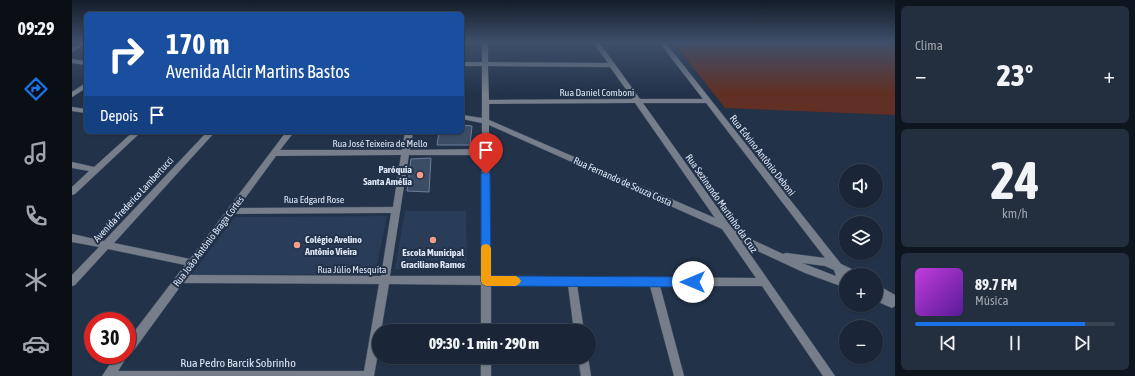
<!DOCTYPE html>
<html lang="pt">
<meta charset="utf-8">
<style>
:root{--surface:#1a2637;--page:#232e3f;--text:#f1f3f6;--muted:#9fa5ad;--line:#384352;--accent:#1a73e8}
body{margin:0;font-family:"Asap Condensed",sans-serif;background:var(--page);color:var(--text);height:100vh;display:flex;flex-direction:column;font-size:15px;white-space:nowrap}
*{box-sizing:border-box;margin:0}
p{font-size:13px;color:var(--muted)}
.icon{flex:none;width:22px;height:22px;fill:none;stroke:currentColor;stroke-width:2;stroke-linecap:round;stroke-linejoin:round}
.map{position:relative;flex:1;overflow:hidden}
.panel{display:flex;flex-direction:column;gap:6px;padding:6px;background:#0e151e;width:240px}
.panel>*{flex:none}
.guide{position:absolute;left:12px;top:12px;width:380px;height:122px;border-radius:6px;box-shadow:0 1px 3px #0004,0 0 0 1px var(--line);background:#1a4fa0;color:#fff;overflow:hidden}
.tools{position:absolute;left:767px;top:164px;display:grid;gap:8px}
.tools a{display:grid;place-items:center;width:44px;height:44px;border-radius:50%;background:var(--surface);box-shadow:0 1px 3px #0004,0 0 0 1px var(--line);font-size:20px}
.speed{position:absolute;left:12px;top:312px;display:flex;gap:8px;font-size:20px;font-weight:700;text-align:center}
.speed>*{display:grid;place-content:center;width:52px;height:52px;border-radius:50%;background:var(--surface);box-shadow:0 1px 3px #0004,0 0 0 1px var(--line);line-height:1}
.speed .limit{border:6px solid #d22;background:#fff;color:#111}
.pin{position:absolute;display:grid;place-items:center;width:34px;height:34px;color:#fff;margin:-41px -17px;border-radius:50% 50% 50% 0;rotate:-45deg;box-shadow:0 0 4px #0007}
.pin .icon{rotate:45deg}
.me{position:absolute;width:44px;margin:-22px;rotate:270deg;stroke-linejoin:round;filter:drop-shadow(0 0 3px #0008)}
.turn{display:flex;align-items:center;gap:14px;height:84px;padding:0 16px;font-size:18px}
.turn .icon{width:52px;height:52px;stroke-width:2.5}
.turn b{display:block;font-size:28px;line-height:34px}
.then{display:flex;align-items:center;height:38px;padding:0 16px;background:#0003;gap:8px;font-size:15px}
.big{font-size:30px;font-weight:800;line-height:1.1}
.panel .widget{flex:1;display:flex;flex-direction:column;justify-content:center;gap:6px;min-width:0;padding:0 14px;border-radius:6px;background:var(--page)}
.panel .dial{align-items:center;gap:0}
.dial b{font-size:52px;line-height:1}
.song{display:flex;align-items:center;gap:12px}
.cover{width:48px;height:48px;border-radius:6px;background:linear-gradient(135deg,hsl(290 70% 55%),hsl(270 70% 35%))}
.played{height:4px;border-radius:2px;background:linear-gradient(90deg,var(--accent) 85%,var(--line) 85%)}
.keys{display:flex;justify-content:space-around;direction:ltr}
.heat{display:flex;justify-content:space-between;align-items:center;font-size:22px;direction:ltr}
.trip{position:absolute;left:300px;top:324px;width:224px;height:40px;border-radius:20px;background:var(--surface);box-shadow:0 1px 3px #0004,0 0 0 1px var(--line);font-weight:800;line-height:40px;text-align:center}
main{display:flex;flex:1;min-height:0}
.tab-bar{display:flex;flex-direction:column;width:72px;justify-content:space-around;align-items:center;background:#0a0f16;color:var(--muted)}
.tab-bar .icon{width:28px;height:28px}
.tab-bar .current{color:var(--accent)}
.tab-bar b{font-size:18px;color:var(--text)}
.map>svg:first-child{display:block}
.built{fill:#293c58}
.green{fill:#612f23}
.building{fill:#3b4c65;stroke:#6c7f99}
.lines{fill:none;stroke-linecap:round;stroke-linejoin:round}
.minor-casing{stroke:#404f65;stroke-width:1}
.minor{fill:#757e8a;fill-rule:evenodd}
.route{fill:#1a73e8;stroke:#114b97}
.slow{fill:#f59e0b}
.poi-dot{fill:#f49e89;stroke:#223249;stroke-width:1.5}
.labels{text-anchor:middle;stroke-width:4;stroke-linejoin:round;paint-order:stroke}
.street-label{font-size:10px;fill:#dce6f5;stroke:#223249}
.poi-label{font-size:10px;font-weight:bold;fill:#dce6f5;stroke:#223249;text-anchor:end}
.near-street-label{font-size:12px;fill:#dce6f5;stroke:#223249}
</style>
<main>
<nav class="tab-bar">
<b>09:29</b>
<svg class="icon current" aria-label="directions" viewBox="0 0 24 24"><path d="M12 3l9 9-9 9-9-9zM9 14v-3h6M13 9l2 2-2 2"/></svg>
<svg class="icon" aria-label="music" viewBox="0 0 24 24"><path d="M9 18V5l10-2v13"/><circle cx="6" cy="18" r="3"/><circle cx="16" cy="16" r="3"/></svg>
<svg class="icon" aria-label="phone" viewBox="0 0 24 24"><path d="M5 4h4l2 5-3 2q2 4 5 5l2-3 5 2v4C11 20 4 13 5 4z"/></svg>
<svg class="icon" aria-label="climate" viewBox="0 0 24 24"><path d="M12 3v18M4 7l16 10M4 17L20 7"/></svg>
<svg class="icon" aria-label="car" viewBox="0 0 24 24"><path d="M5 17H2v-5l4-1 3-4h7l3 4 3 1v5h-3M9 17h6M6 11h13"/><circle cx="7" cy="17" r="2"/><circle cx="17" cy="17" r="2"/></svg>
</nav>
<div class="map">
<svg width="823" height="376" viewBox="0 0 823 376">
<rect width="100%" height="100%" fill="#223249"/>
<!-- built -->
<g class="built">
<path d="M333 211H394L395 269H323Z"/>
<path d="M315 216 303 274 119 275 163 217Z"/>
</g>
<!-- green -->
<path class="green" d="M601 42H819L823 46V115L653 108Z"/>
<!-- building -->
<g class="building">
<path d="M390 125 400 126 398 145H365L367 132H390Z"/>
<path d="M359 158 357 192 335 191 339 159Z"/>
</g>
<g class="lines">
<defs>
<g id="minor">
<path d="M10 42H14V44L0 52V48Z"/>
<path d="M410 42H416V62L536 63 521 42H527L568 99H631L587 42H593L769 264 786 272 788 275H773L774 288 733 273 677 247 669 241 763 376H751L690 286H588L612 376H602L578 286 505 285 512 331H502L496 285H419V331H409V285L317 284 309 331H307V347L302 376H30L44 355H55V341L113 265 36 249 3 285 0 286V275L27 247 0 242V234L32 241 135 132H143L42 243 118 259 214 132H222L208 150H330L333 132H341L338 150 410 149V123L390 119V115L410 118V66H390V62H410ZM416 66 538 67 561 99 417 100ZM563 103 643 218 417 120V104ZM571 103H634L753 258 714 253 711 254 683 241 657 224ZM417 125 650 229 684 278 418 276ZM329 155 321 207 166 208 204 156ZM337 155H410L409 276H318ZM319 213 309 276 117 275 161 214ZM730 263 753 266 762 270 764 276ZM111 283 307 284 292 371H46L56 355 59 354Z"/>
<path d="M0 59 14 61V65L0 63Z"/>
<path d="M14 83V88L0 97V92Z"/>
<path d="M0 107 14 109V113L0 111Z"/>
<path d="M61 132H69L3 194 0 195V187L17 171 0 168V162L22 167Z"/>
<path d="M804 284 823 295V306L820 308 804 301Z"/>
<rect x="409" y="357" width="10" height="19"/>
<path d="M506 357H516L519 376H509Z"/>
</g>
</defs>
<!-- minor casing -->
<use href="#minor" class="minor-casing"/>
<!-- minor -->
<use href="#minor" class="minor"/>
</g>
<!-- sky -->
<linearGradient id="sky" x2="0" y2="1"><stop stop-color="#131c28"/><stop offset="0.45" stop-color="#3e4f6a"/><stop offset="1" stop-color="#3e4f6a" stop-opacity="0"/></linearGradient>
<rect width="823" height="94" fill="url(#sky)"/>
<!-- route -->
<path class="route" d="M414 170 418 174 419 276 621 277 624 279 626 282 624 285 621 287 414 286 410 284 409 281V174Z"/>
<!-- slow -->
<path class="slow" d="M414 244 417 245 419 248V276H444L447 278 449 281 447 284 444 286H414L410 284 409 281V248L410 245Z"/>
<!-- markers -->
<g class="poi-dot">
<circle cx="348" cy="175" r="4"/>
<circle cx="361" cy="240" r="4"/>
<circle cx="225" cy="245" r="4"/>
</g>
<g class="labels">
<!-- street labels -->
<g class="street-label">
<text x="525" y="96">Rua Daniel Comboni</text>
<text x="308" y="147">Rua José Teixeira de Mello</text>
<text transform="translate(691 155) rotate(52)" y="4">Rua Edvino Antônio Deboni</text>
<text transform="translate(551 181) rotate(24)" y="4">Rua Fernando de Souza Costa</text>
<text transform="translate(61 199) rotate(-47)" y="4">Avenida Frederico Lambertucci</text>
<text x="242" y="203">Rua Edgard Rose</text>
<text transform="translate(650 203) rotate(55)" y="4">Rua Sezinando Martinho da Cruz</text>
<text transform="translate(136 241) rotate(-53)" y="4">Rua João Antônio Braga Cortes</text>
<text x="280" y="273">Rua Júlio Mesquita</text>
</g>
<!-- poi labels -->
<g class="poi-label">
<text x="340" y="173">Paróquia<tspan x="340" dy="12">Santa Amélia</tspan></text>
<text x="233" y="243" text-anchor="start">Colégio Avelino<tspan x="233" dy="12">Antônio Vieira</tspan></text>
<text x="361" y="256" text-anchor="middle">Escola Municipal<tspan x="361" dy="12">Graciliano Ramos</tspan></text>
</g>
<!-- near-street labels -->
<g class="near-street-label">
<text x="166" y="367">Rua Pedro Barcik Sobrinho</text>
</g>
</g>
</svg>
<div class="tools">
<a><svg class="icon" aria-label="sound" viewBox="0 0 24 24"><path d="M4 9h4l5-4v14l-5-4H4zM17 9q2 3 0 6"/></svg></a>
<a><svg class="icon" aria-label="layers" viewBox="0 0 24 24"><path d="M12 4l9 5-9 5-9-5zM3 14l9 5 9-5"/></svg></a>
<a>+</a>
<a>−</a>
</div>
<div class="speed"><div class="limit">30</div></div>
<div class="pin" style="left:414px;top:174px;background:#d93025"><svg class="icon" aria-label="arrive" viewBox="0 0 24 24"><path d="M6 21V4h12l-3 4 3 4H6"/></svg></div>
<svg class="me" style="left:621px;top:282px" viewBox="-20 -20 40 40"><circle r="19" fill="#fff"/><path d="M0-13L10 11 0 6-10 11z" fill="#1a73e8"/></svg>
<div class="trip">09:30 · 1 min · 290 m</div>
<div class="guide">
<div class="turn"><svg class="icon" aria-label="right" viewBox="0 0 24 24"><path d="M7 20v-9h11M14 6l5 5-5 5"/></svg><div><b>170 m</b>Avenida Alcir Martins Bastos</div></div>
<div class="then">Depois<svg class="icon" aria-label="arrive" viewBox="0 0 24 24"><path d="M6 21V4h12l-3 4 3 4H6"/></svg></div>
</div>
</div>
<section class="panel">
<div class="widget"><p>Clima</p>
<div class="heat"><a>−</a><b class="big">23°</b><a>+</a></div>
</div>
<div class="widget dial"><b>24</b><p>km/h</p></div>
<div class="widget">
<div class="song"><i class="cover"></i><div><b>89.7 FM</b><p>Música</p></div></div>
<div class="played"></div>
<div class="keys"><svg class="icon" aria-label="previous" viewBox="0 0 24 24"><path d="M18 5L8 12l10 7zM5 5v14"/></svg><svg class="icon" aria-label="pause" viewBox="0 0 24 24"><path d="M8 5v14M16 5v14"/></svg><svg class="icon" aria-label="next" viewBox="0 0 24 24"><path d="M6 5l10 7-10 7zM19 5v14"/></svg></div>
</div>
</section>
</main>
